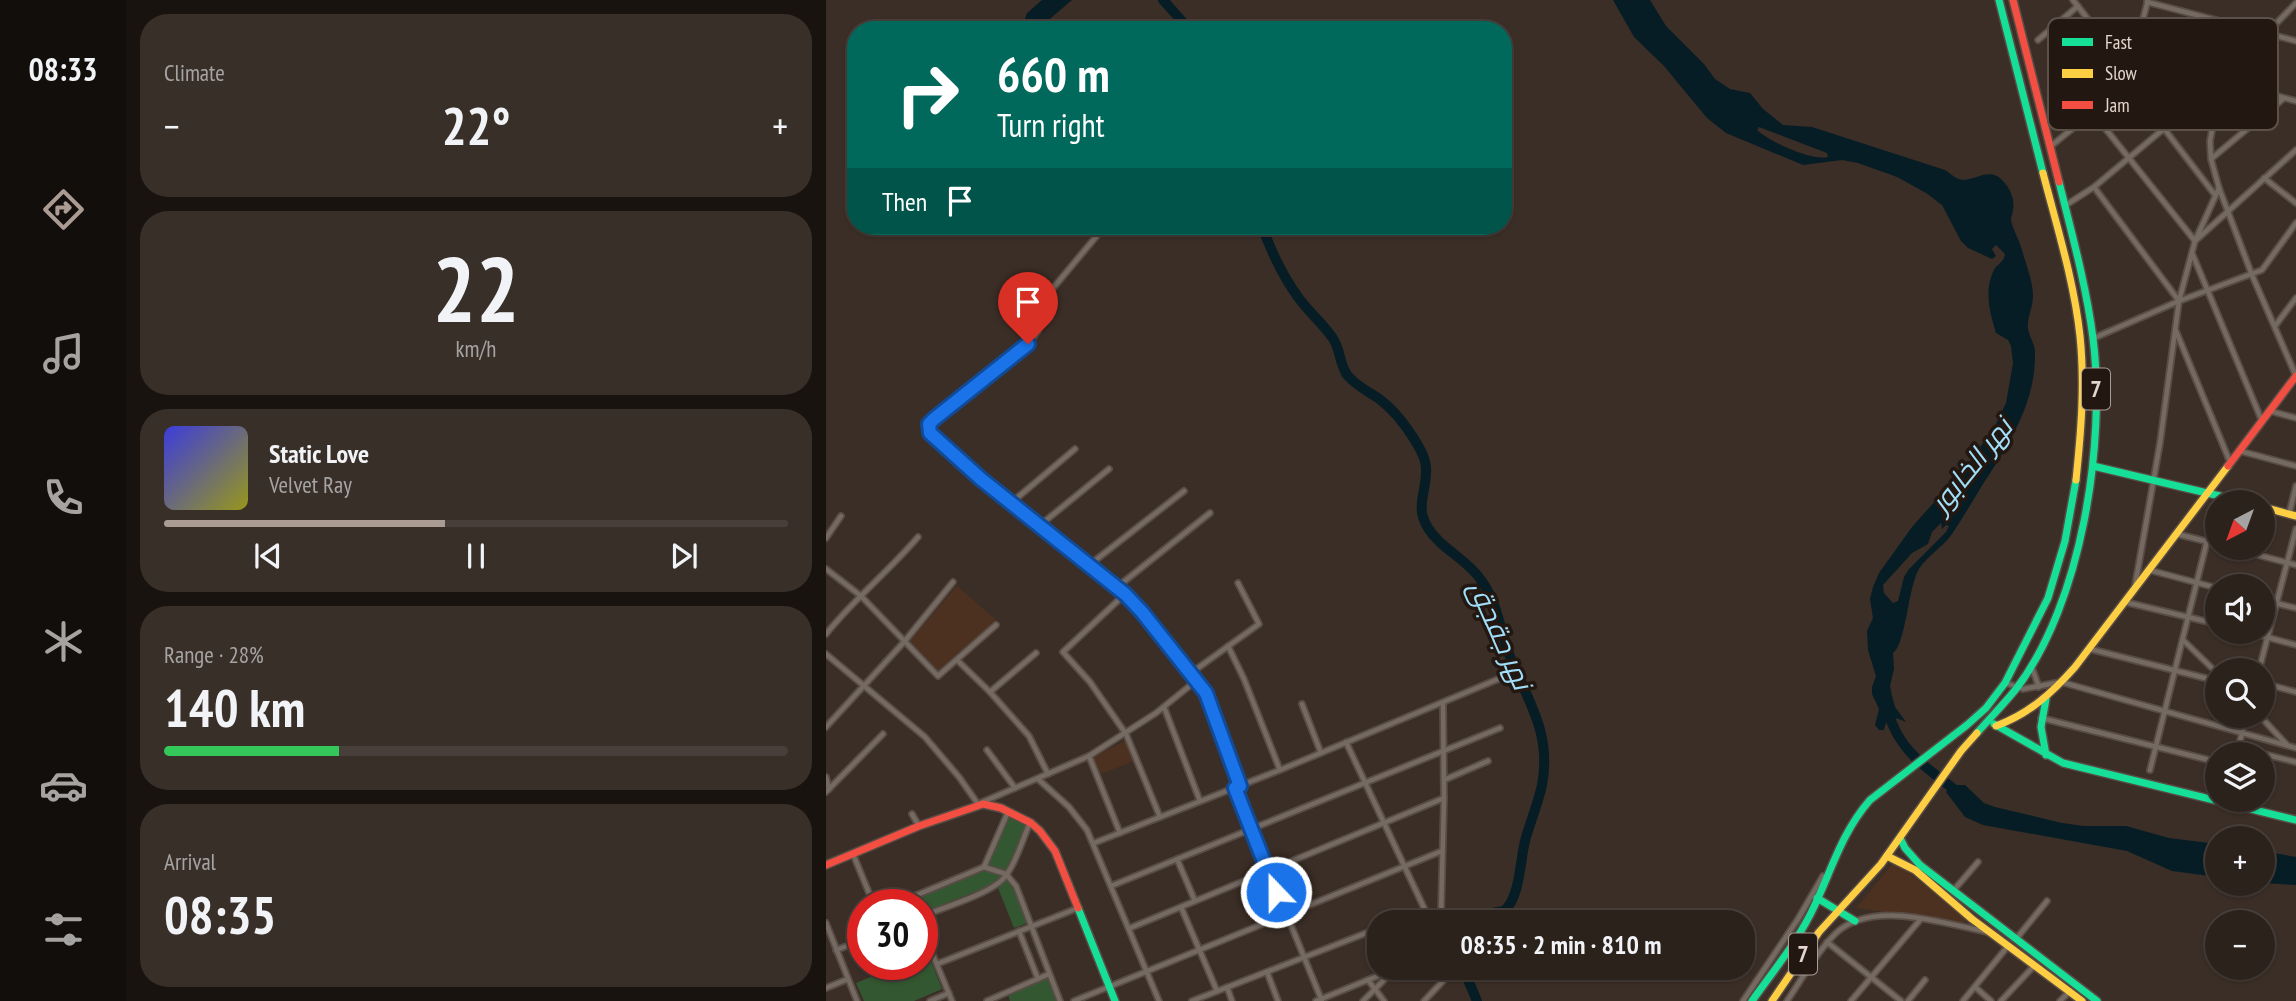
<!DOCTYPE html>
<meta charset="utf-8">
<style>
:root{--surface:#2c221c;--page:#382f29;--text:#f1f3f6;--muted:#a6a4a3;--line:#483f3b;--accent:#aa9b93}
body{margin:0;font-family:"PT Sans Narrow",Cairo,sans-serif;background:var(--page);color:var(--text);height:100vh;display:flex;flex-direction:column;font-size:26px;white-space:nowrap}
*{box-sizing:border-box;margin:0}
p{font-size:23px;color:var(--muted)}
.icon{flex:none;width:38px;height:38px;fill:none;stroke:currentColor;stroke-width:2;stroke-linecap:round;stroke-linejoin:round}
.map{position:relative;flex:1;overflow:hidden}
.sheet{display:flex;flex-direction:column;gap:14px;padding:14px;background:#18130f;width:700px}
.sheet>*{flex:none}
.top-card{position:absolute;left:21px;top:21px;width:665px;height:214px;border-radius:28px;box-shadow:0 2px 5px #0004,0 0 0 2px var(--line);background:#00695c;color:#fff;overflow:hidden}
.needle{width:46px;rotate:221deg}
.buttons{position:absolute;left:1379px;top:490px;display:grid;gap:14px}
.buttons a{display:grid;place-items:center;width:70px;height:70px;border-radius:50%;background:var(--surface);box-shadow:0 2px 5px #0004,0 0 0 2px var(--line);font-size:35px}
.speed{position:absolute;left:21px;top:889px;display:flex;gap:14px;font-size:35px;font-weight:700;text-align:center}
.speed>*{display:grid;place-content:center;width:91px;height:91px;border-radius:50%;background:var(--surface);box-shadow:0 2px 5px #0004,0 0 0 2px var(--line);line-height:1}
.speed .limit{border:10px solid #d22;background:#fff;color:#111}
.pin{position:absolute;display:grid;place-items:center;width:60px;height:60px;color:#fff;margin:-72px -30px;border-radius:50% 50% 50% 0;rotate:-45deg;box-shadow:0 0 7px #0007}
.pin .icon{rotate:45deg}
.me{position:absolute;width:77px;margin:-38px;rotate:338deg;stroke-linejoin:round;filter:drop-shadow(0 0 5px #0008)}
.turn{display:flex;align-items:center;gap:24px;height:147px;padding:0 35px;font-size:32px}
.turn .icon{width:91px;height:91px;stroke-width:2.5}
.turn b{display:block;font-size:49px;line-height:60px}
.then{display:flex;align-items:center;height:66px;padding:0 35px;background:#0003;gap:14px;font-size:26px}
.big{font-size:52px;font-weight:700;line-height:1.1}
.sheet .tile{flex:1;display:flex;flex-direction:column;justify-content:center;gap:10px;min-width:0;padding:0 24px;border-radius:28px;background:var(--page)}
.sheet .dial{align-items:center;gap:0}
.dial b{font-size:91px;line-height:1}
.song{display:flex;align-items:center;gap:21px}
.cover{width:84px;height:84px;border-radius:10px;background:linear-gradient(135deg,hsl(240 70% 55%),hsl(60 70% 35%))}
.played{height:7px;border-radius:4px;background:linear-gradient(90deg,var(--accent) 45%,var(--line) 45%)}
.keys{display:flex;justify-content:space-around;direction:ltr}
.heat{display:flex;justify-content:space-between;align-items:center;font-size:38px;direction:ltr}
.charge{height:10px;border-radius:5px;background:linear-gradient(90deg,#34c759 28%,var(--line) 0)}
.trip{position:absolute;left:541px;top:910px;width:388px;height:70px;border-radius:28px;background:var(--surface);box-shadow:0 2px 5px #0004,0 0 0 2px var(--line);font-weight:700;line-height:70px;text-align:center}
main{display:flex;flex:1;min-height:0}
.menu{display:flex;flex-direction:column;width:126px;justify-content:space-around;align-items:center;background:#120e0b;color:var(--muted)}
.menu .icon{width:49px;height:49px}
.menu .active{color:var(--accent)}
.menu b{font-size:32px;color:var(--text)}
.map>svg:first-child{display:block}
.built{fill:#4c3120}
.green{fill:#335730}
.water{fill:#071d25;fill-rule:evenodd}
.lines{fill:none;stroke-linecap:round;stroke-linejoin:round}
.river{stroke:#071d25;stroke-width:10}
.street-casing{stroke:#584c45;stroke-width:8}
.fast-casing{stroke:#584c45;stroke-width:10}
.slow-casing{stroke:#584c45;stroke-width:10}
.jam-casing{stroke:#584c45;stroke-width:10}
.street{stroke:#746a62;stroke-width:4.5}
.fast{stroke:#16e098;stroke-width:7}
.slow{stroke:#ffcf43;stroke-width:7}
.jam{stroke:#f24e42;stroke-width:7}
.route-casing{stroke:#114b97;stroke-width:18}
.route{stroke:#1a73e8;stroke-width:12}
.labels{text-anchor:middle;stroke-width:7;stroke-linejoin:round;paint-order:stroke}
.shield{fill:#221811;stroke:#aa9d95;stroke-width:2}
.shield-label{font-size:24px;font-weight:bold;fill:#e5d6cd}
.water-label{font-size:28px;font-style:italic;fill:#a0def9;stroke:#221811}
.key{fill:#221811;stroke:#5c5149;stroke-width:2}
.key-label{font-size:19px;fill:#e5d6cd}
</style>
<main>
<nav class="menu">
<b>08:33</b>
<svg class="icon active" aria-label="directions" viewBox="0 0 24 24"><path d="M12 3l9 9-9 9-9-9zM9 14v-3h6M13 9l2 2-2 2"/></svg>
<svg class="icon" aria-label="music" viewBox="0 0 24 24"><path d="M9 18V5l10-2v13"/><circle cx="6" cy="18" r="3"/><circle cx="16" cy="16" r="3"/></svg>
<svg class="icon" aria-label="phone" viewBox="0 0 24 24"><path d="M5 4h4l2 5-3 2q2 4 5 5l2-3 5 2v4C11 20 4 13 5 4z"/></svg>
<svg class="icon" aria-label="climate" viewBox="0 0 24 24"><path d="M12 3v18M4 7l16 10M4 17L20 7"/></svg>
<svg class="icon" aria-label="car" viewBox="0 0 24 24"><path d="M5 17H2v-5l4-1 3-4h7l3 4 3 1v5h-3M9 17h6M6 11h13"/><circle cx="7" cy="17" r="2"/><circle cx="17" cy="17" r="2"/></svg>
<svg class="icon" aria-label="filters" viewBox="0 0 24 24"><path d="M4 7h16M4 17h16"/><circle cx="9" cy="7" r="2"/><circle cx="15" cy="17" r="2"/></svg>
</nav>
<section class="sheet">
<div class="tile"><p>Climate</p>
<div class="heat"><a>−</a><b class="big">22°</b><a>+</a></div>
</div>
<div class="tile dial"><b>22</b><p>km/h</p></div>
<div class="tile">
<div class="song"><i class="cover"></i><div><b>Static Love</b><p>Velvet Ray</p></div></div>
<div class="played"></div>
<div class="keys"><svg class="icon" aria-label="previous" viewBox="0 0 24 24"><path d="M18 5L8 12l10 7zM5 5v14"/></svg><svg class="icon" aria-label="pause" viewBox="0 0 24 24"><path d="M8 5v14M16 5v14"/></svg><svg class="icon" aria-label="next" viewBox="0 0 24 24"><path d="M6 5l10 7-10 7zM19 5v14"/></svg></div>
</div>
<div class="tile"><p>Range · 28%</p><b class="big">140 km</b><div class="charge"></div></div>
<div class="tile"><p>Arrival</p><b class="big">08:35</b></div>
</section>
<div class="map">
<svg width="1470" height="1001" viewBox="0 0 1470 1001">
<rect width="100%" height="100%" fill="#3b2e26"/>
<!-- built -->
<g class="built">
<path d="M131 586 170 620 112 670 84 641Z"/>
<path d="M299 741 308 761 275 774 267 757Z"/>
<path d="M1069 861 1141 920 1138 923 1030 908Z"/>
</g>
<!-- green -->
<g class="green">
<path d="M183 816 201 824 180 872 162 864Z"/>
<path d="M157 869 175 876 163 886 96 913V905H73Z"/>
<path d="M181 878 187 887 201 923 188 928 172 888Z"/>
<path d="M102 954 116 989 88 1001H38L30 983 76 964H96V956Z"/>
<path d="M223 978 232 1001H184L182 994Z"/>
</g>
<!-- water -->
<g class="water">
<path d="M216 0H246L211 30H187L194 22 198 21 201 13Z"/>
<path d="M787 0H824L840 26 878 64 889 79 904 89 924 93 937 109 957 125 986 127 1119 170C1125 174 1131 180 1138 180 1151 179 1165 167 1177 181 1184 188 1189 199 1187 210 1187 213 1185 216 1185 220 1186 227 1194 242 1196 250 1200 265 1207 281 1207 296 1207 307 1201 318 1202 328 1203 337 1209 343 1209 353 1210 405 1181 447 1154 489 1145 504 1136 519 1126 534 1117 547 1102 555 1093 569 1082 587 1080 644 1067 653L1068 669 1064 686 1066 696 1069 707 1080 722C1067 716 1061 715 1058 730H1053L1049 725 1053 709 1046 694V687L1050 676 1042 650 1041 631 1047 618 1044 599 1047 587 1053 573 1086 527 1143 463 1169 426 1180 403 1187 363 1185 346 1182 340 1170 333C1164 313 1158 292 1167 272 1170 264 1178 263 1179 254L1170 245 1166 249 1170 256 1166 259 1142 248 1135 241 1116 205 1100 193 1071 177 1032 163 1016 160 977 165 900 133 881 118 838 66 808 37ZM933 127 1001 153 1002 157C985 161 944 142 931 130ZM1115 523 1116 529 1120 525 1123 526 1120 532 1083 569 1078 577 1072 601 1067 603 1058 593 1057 585 1086 553 1102 544 1106 532Z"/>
<path d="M1125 785H1139L1158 803 1169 807 1236 823 1258 826H1300L1343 838 1391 844V877L1346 871 1301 851 1157 825 1139 817 1120 792Z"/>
<path d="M1437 851 1470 857V885L1437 883Z"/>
</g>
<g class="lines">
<!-- river -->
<g class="river">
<path d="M337 0 364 30"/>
<path d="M436 226C445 251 456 275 472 297 482 311 496 323 506 337 515 349 513 365 522 376 531 386 541 391 552 398 567 409 581 427 590 442 595 451 601 460 600 472 600 493 589 507 602 528 615 549 641 559 655 580 671 602 674 628 683 654 701 700 726 732 716 785 712 804 704 822 699 841 694 861 694 898 678 911L661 914 647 922"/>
<path d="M1061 705C1068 747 1100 768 1132 792"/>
<path d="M637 968 651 1001"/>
</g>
<defs>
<g id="street">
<path d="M1247 0 1290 55 1306 61"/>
<path d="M1322 0 1305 65 1303 83 1389 195"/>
<path d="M1321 2 1470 41"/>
<path d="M1266 25 1312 35"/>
<path d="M1212 40 1252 6"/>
<path d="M1307 57 1470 101"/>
<path d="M1234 78 1279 43"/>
<path d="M1395 81 1384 141 1385 159 1393 188 1426 275 1470 376"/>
<path d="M1267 113 1369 241 1470 150"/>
<path d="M1225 146 1303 83"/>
<path d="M1385 159 1457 99"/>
<path d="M1438 178 1470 203"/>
<path d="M1268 187 1353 301"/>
<path d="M1240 205 1268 187 1395 81 1470 3"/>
<path d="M279 226 223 293 212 331 205 341 108 419 102 428 109 438 150 475 299 594 316 612 376 687 414 786"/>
<path d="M1366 253 1436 421"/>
<path d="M1449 326 1470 298"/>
<path d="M1350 331 1404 462"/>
<path d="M1268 338 1353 301 1436 270 1470 223"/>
<path d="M1444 411 1470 418"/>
<path d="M1414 451 1470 466"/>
<path d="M185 503 249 449"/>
<path d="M1463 514 1470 486"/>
<path d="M213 526 283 469"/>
<path d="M1351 534 1391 544"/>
<path d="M0 538 15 516"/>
<path d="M1405 548 1470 565"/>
<path d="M262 566 358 491"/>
<path d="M0 569 35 596 112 676 170 625"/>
<path d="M1323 570 1391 588"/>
<path d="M1309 586 1334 443 1353 301 1369 241 1393 188"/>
<path d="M290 588 384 513"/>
<path d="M299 594 237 652 264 682 300 734 334 817"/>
<path d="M1437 600 1470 608"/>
<path d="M1299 602 1391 624"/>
<path d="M1422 632 1470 645"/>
<path d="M0 634C28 599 63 571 92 537"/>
<path d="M1357 640 1391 673"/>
<path d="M402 646 418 679 454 770"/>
<path d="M1264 649 1391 681"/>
<path d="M0 654 99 737 133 777 152 804 263 756 330 713 371 680"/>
<path d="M131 660 164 692 203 736 222 774"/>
<path d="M1206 668 1213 687"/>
<path d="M1433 670 1470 529"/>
<path d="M365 673 433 624 412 583"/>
<path d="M1180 683 1197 689 1235 682 1470 748"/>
<path d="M1437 683 1470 692"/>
<path d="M164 692 210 653"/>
<path d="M476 704 495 753"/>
<path d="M338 707 374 801"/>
<path d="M1434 716 1461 745"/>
<path d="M1215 718 1391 762"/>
<path d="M0 727 78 642 127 582"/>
<path d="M520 742 599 910 567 922"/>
<path d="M1413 748 1470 762"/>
<path d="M161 750 189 788"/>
<path d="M1411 754 1420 716"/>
<path d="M263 756 294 833"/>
<path d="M1324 770 1381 541"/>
<path d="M0 777 3 789"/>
<path d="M212 779 243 807 261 830 333 1001"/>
<path d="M618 780 662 761"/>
<path d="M409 788 496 1001"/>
<path d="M0 792 57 734"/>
<path d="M86 814 93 826"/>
<path d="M268 843 454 770 682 675"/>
<path d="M27 854 48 905"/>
<path d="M351 859 369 901"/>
<path d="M158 867 180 874 190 886 234 1001"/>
<path d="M285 886 674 728"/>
<path d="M1127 891 1152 862"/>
<path d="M67 905 158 867 182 812"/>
<path d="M355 907 391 991"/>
<path d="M96 916C117 908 163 894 177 879 190 864 196 840 204 823"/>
<path d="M612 922 615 914 618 798 617 703"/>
<path d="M0 923 31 1001"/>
<path d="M304 928 618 798"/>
<path d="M96 929 126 1001"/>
<path d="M193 931 212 979"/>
<path d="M1190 939 1221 901"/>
<path d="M1001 942 1075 1001"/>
<path d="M10 950 37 940"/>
<path d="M111 964 252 908"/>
<path d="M441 972 452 1001"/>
<path d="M542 980 558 1001"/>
<path d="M401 987 406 1001"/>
<path d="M1149 987 1165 1001"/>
<path d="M0 988 22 979"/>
<path d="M104 1001 123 993"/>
<path d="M161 1001 223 974"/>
<path d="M248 1001 616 851"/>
<path d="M366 1001 553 928"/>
<path d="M490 1001 569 969"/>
<path d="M537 1001 566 972"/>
<path d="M598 1001 617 981"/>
<path d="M917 1001 972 919 997 876"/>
<path d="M961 1001C976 979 990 953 1009 934 1045 899 1117 923 1161 932"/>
<path d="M1025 1001 1094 920"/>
<path d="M1082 1001 1099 980"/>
<path d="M1137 1001 1182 946"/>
<path d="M1175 1001 1208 966"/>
<path d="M1234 1001 1243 992"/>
</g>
<g id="fast">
<path d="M1173 0 1217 173"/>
<path d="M1267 466 1419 502"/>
<path d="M1220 699 1215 727 1220 755"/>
<path d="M1168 724 1237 763 1470 820"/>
<path d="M1151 733C1164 718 1178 704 1190 689 1256 603 1280 443 1267 338 1260 285 1246 234 1233 182"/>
<path d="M1074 838 1079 848 1094 865 1271 1001"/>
<path d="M991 898 1029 921"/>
<path d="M252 908 289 1001"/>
<path d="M926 1001C946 973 968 946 984 915 1004 876 1014 834 1044 800L1141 725 1160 708 1179 683 1222 598 1239 541 1250 480"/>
</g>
<g id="slow">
<path d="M1217 173C1231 227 1248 281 1254 336 1259 385 1255 432 1250 480"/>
<path d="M1437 507 1470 516"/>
<path d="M1170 726C1203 714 1226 693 1249 667L1402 466"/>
<path d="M1061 856 1089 870 1146 919 1256 1001"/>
<path d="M946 1001 993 932 1055 864 1135 751 1151 733"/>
</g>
<g id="jam">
<path d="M1187 0 1233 182"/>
<path d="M1402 466 1470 376"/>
<path d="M0 865 93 826 157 804 175 808 205 823 214 831 229 851 252 908"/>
</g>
</defs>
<!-- street casing -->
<use href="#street" class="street-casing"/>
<!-- fast casing -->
<use href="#fast" class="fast-casing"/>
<!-- slow casing -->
<use href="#slow" class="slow-casing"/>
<!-- jam casing -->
<use href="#jam" class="jam-casing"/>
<!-- street -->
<use href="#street" class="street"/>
<!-- fast -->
<use href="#fast" class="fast"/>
<!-- slow -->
<use href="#slow" class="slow"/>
<!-- jam -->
<use href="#jam" class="jam"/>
</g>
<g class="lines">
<defs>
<path id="route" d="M202 344 108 419 103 424 104 433 155 479 299 594 316 612 380 693 414 786 409 788 450 892"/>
</defs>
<!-- route casing -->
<use href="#route" class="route-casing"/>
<!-- route -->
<use href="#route" class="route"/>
</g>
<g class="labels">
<!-- shield labels -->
<g class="shield">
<rect x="1256" y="368.5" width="28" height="41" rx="5"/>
<rect x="963" y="933.5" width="28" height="41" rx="5"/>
</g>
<g class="shield-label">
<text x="1270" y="397">7</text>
<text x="977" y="962">7</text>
</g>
<!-- water labels -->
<g class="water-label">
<text transform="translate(1145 465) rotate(-51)" y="10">نهر الخابور</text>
<text transform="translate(675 635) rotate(66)" y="10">نهر جقجق</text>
</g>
</g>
<!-- legend -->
<rect x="1222" y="18" width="230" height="112" rx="10" class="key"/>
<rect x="1236" y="38" width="31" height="8" fill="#16e098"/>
<rect x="1236" y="69" width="31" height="9" fill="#ffcf43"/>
<rect x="1236" y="101" width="31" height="8" fill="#f24e42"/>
<g class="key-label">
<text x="1279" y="49">Fast</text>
<text x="1279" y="80">Slow</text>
<text x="1279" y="112">Jam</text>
</g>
</svg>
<div class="buttons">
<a><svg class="needle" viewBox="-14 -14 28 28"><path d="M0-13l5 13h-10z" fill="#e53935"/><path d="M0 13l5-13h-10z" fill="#a6a4a3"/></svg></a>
<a><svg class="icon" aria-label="sound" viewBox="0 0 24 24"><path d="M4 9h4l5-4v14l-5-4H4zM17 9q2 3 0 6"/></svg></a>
<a><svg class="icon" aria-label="search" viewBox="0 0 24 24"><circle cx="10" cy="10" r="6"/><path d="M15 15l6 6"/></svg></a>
<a><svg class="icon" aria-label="layers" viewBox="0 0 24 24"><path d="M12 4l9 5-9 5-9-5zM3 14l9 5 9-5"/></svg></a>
<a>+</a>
<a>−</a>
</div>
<div class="speed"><div class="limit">30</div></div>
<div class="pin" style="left:202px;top:344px;background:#d93025"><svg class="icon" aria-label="arrive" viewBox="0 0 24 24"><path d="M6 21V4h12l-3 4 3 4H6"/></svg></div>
<svg class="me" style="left:450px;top:892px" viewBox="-20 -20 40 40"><circle r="17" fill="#1a73e8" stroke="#fff" stroke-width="3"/><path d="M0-11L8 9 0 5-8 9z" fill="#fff"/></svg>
<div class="trip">08:35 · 2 min · 810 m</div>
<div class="top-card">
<div class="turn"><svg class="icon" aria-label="right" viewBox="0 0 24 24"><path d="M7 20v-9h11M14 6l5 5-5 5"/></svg><div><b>660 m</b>Turn right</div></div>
<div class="then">Then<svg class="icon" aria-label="arrive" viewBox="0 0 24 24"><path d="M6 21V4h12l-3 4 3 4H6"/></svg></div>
</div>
</div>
</main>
